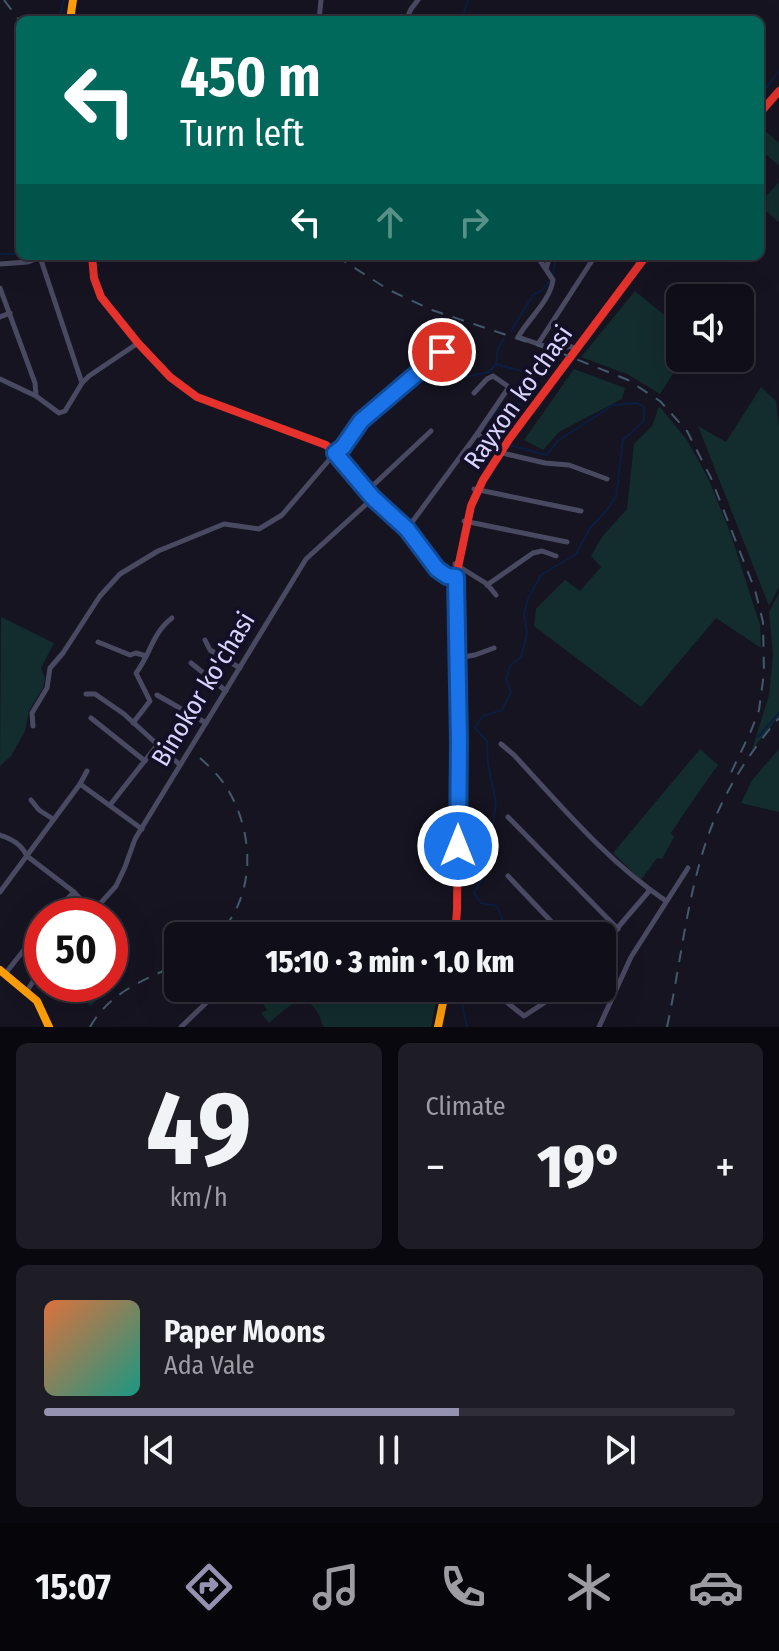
<!DOCTYPE html>
<meta charset="utf-8">
<style>
:root{--surface:#100f19;--page:#1e1d26;--text:#f1f3f6;--muted:#9c9ca2;--line:#302f38;--accent:#9591b1}
body{margin:0;font-family:"Fira Sans Condensed",sans-serif;background:var(--page);color:var(--text);height:100vh;display:flex;flex-direction:column;font-size:30px;white-space:nowrap}
*{box-sizing:border-box;margin:0}
p{font-size:26px;color:var(--muted)}
.icon{flex:none;width:44px;height:44px;fill:none;stroke:currentColor;stroke-width:2;stroke-linecap:round;stroke-linejoin:round}
.map{position:relative;height:1027px;overflow:hidden}
.sheet{display:flex;flex-direction:column;gap:16px;padding:16px;background:#09080e;flex:1}
.sheet>*{flex:none}
.top-card{position:absolute;left:16px;top:16px;width:748px;height:244px;border-radius:12px;box-shadow:0 8px 32px #0002,0 0 0 2px var(--line);background:#00695c;color:#fff;overflow:hidden}
.tools{position:absolute;left:666px;top:284px;display:grid;gap:16px}
.tools a{display:grid;place-items:center;width:88px;height:88px;border-radius:12px;background:var(--surface);box-shadow:0 8px 32px #0002,0 0 0 2px var(--line);font-size:40px}
.speed{position:absolute;left:24px;top:898px;display:flex;gap:16px;font-size:40px;font-weight:700;text-align:center}
.speed>*{display:grid;place-content:center;width:104px;height:104px;border-radius:50%;background:var(--surface);box-shadow:0 8px 32px #0002,0 0 0 2px var(--line);line-height:1}
.speed .limit{border:12px solid #d22;background:#fff;color:#111}
.pin{position:absolute;display:grid;place-items:center;width:68px;height:68px;color:#fff;margin:-34px;border:4px solid #fff;border-radius:50%;box-shadow:0 2px 8px #0007}
.me{position:absolute;width:88px;margin:-44px;rotate:0deg;stroke-linejoin:round;filter:drop-shadow(0 0 6px #0008)}
.turn{display:flex;align-items:center;gap:28px;height:168px;padding:0 32px;font-size:36px}
.turn .icon{width:104px;height:104px;stroke-width:2.5}
.turn b{display:block;font-size:56px;line-height:68px}
.lanes{display:flex;align-items:center;height:76px;padding:0 32px;background:#0003;justify-content:center;gap:40px;direction:ltr}
.lanes .off{opacity:.35}
.big{font-size:60px;font-weight:800;line-height:1.1}
.sheet .tile{flex:1;display:flex;flex-direction:column;justify-content:center;gap:12px;min-width:0;padding:0 28px;border-radius:12px;background:var(--page)}
.sheet .dial{align-items:center;gap:0}
.dial b{font-size:104px;line-height:1}
.song{display:flex;align-items:center;gap:24px}
.cover{width:96px;height:96px;border-radius:12px;background:linear-gradient(135deg,hsl(20 70% 55%),hsl(170 70% 35%))}
.played{height:8px;border-radius:4px;background:linear-gradient(90deg,var(--accent) 60%,var(--line) 60%)}
.keys{display:flex;justify-content:space-around;direction:ltr}
.heat{display:flex;justify-content:space-between;align-items:center;font-size:44px;direction:ltr}
.sheet .tiles{flex:1;display:grid;gap:16px;grid-template-columns:1fr 1fr}
.tile:last-child{grid-column:span 2}
.trip{position:absolute;left:164px;top:922px;width:452px;height:80px;border-radius:12px;background:var(--surface);box-shadow:0 8px 32px #0002,0 0 0 2px var(--line);font-weight:800;line-height:80px;text-align:center}
.menu{display:flex;height:128px;justify-content:space-around;align-items:center;background:#06060a;color:var(--muted)}
.menu .icon{width:56px;height:56px}
.menu .on{color:var(--accent)}
.menu b{font-size:36px;color:var(--text)}
.map>svg:first-child{display:block}
.green{fill:#132c2d}
.lines{fill:none;stroke-linecap:round;stroke-linejoin:round}
.stream{stroke:#0b1e41;stroke-width:2}
.street{stroke:#4a4962;stroke-width:5}
.slow{stroke:#ff9f0a;stroke-width:8}
.jam{stroke:#e5322d;stroke-width:8}
.rail{stroke:#43596b;stroke-width:2;stroke-dasharray:12 10;stroke-linecap:butt}
.route-casing{stroke:#114b97;stroke-width:20}
.route{stroke:#1a73e8;stroke-width:14}
.labels{text-anchor:middle;stroke-width:8;stroke-linejoin:round;paint-order:stroke}
.street-label{font-size:26px;fill:#d9d4ff;stroke:#130f26}
</style>
<div class="map">
<svg width="779" height="1027" viewBox="0 0 779 1027">
<rect width="100%" height="100%" fill="#161421"/>
<!-- green -->
<g class="green">
<path d="M762 128 779 143V166L760 149V131Z"/>
<path d="M779 182V222L760 206V189L767 195Z"/>
<path d="M635 291 680 328V358H683L660 394 629 375 581 357Z"/>
<path d="M574 369 625 388 622 399 559 432 543 450 524 440Z"/>
<path d="M761 387 776 401 779 425V587L769 606 698 426 726 442Z"/>
<path d="M659 406 687 440 709 480 731 535 760 625 761 648 716 618 641 707 534 626 536 609 565 580 580 591 601 567 591 556 602 537 627 509 634 444 652 426Z"/>
<path d="M779 593V716L752 750 769 695 773 655 769 612Z"/>
<path d="M1 617 54 643 41 668 45 678 43 688 29 711 25 731 11 756 0 766Z"/>
<path d="M700 749 718 765C702 787 686 810 671 833L674 837 662 859 657 858 641 880 613 853Z"/>
<path d="M779 749V812L741 803 752 780Z"/>
<path d="M95 984H101L106 988 91 1006 82 999Z"/>
<path d="M279 988H284L294 994 300 990 303 992 307 988H439L431 1027H324C321 1023 321 1019 319 1015 305 986 283 1011 269 1023L261 1013 267 1010 259 997Z"/>
</g>
<g class="lines">
<!-- stream -->
<g class="stream">
<path d="M59 20 64 0"/>
<path d="M462 20 468 0"/>
<path d="M655 20 658 17"/>
<path d="M760 96 779 71"/>
<path d="M0 254H20"/>
<path d="M553 274 556 256"/>
<path d="M511 331 533 295 541 291 551 280"/>
<path d="M447 381 489 372 496 364 498 349 504 338"/>
<path d="M492 417 498 409 517 405 531 395 536 380 532 374 496 364"/>
<path d="M483 429 493 440 503 443"/>
<path d="M758 737 779 713"/>
<path d="M502 936 504 924 497 906 481 903 474 893 483 877 478 860 491 839 496 803 488 764 487 741 475 728 483 716 502 710 511 692 506 679 510 666 521 657 527 634 524 613 528 599 541 575 576 554 590 528 606 511 616 497 623 440 644 421V407L637 403 613 405 559 440 546 455 509 445"/>
<path d="M465 988 461 999 467 1027"/>
</g>
<!-- street -->
<g class="street">
<path d="M319 20 321 0"/>
<path d="M406 20 411 9 418 0"/>
<path d="M537 256 553 280C550 301 529 318 518 337L559 351 570 346 575 349"/>
<path d="M40 257 82 383"/>
<path d="M0 264 28 262 41 257"/>
<path d="M546 269 550 256"/>
<path d="M0 288 35 383 36 396"/>
<path d="M0 317 10 313"/>
<path d="M538 344 595 256"/>
<path d="M0 379 36 396 59 413 65 411 82 383 89 376 138 343"/>
<path d="M477 434 499 449"/>
<path d="M498 452 545 463 569 465 607 479"/>
<path d="M474 489 581 511"/>
<path d="M367 491 431 431"/>
<path d="M464 521 567 542"/>
<path d="M407 529 477 434 509 387 493 376 487 379 474 393"/>
<path d="M455 564 487 584 496 595"/>
<path d="M487 585 533 553 542 551 556 556"/>
<path d="M205 640 210 650 240 668"/>
<path d="M98 642 130 655 136 653 146 656"/>
<path d="M457 658 475 655 494 648"/>
<path d="M191 663 226 691"/>
<path d="M86 694H95L124 714 180 765"/>
<path d="M157 695 206 723"/>
<path d="M91 718 145 761"/>
<path d="M133 723 150 701 136 673C150 655 153 632 172 618"/>
<path d="M33 726 32 713 47 688 50 668 63 653 100 596 120 574 158 551 224 524 259 529 282 515 335 453 343 447 361 421 442 352"/>
<path d="M501 744 514 755C561 806 608 862 666 901"/>
<path d="M80 784 142 829"/>
<path d="M31 800 39 810 53 819"/>
<path d="M110 805 158 744"/>
<path d="M508 817 618 929"/>
<path d="M0 835C12 839 21 844 27 856L74 892 92 912"/>
<path d="M508 876 565 936"/>
<path d="M0 892 80 784 87 771"/>
<path d="M51 916 74 892"/>
<path d="M89 916 116 886 125 867 135 839 306 559 373 498"/>
<path d="M602 946 650 890"/>
<path d="M5 974 42 927"/>
<path d="M489 988 524 1016 544 1003 560 988"/>
<path d="M27 991 42 967"/>
<path d="M181 1027 206 1003"/>
<path d="M599 1027 631 957 688 868"/>
</g>
<!-- slow -->
<g class="slow">
<path d="M70 20 73 0"/>
<path d="M0 970 37 1001 49 1027"/>
<path d="M438 1027 446 988"/>
</g>
<!-- jam -->
<g class="jam">
<path d="M760 113 779 91"/>
<path d="M92 256 94 278 101 297 138 343 170 377 197 397 326 445 335 453 373 498 407 529 437 569 447 576 456 577"/>
<path d="M455 936 457 910 459 742 456 577 471 506 483 480 510 438 646 256"/>
</g>
<!-- rail -->
<g class="rail">
<path d="M4 0 20 21"/>
<path d="M336 256 389 290 432 310 566 355 628 380 660 401 687 431 711 478 755 590 763 622 764 673 759 710 751 731 728 779"/>
<path d="M200 758C209 766 218 775 225 785 255 831 257 896 217 936"/>
<path d="M234 936 246 927"/>
<path d="M90 1027C111 991 143 981 178 964"/>
<path d="M667 1027C680 967 686 904 705 845 720 798 747 755 779 718"/>
</g>
</g>
<g class="lines">
<defs>
<path id="route" d="M442 352 361 421 343 447 335 453 373 498 407 529 437 569 447 576 456 577 459 742 458 846"/>
</defs>
<!-- route casing -->
<use href="#route" class="route-casing"/>
<!-- route -->
<use href="#route" class="route"/>
</g>
<g class="labels">
<!-- street labels -->
<g class="street-label">
<text transform="translate(518 397) rotate(-55)" y="9">Rayxon ko'chasi</text>
<text transform="translate(203 689) rotate(-59)" y="9">Binokor ko'chasi</text>
</g>
</g>
</svg>
<div class="tools">
<a><svg class="icon" aria-label="sound" viewBox="0 0 24 24"><path d="M4 9h4l5-4v14l-5-4H4zM17 9q2 3 0 6"/></svg></a>
</div>
<div class="speed"><div class="limit">50</div></div>
<div class="pin" style="left:442px;top:352px;background:#d93025"><svg class="icon" aria-label="arrive" viewBox="0 0 24 24"><path d="M6 21V4h12l-3 4 3 4H6"/></svg></div>
<svg class="me" style="left:458px;top:846px" viewBox="-20 -20 40 40"><circle r="17" fill="#1a73e8" stroke="#fff" stroke-width="3"/><path d="M0-11L8 9 0 5-8 9z" fill="#fff"/></svg>
<div class="trip">15:10 · 3 min · 1.0 km</div>
<div class="top-card">
<div class="turn"><svg class="icon" aria-label="left" viewBox="0 0 24 24"><path d="M17 20v-9H6M10 6l-5 5 5 5"/></svg><div><b>450 m</b>Turn left</div></div>
<div class="lanes"><svg class="icon" aria-label="left" viewBox="0 0 24 24"><path d="M17 20v-9H6M10 6l-5 5 5 5"/></svg><svg class="icon off" aria-label="ahead" viewBox="0 0 24 24"><path d="M12 20V5M6 11l6-6 6 6"/></svg><svg class="icon off" aria-label="right" viewBox="0 0 24 24"><path d="M7 20v-9h11M14 6l5 5-5 5"/></svg></div>
</div>
</div>
<section class="sheet">
<div class="tiles">
<div class="tile dial"><b>49</b><p>km/h</p></div>
<div class="tile"><p>Climate</p>
<div class="heat"><a>−</a><b class="big">19°</b><a>+</a></div>
</div>
<div class="tile">
<div class="song"><i class="cover"></i><div><b>Paper Moons</b><p>Ada Vale</p></div></div>
<div class="played"></div>
<div class="keys"><svg class="icon" aria-label="previous" viewBox="0 0 24 24"><path d="M18 5L8 12l10 7zM5 5v14"/></svg><svg class="icon" aria-label="pause" viewBox="0 0 24 24"><path d="M8 5v14M16 5v14"/></svg><svg class="icon" aria-label="next" viewBox="0 0 24 24"><path d="M6 5l10 7-10 7zM19 5v14"/></svg></div>
</div>
</div>
</section>
<nav class="menu">
<b>15:07</b>
<svg class="icon on" aria-label="directions" viewBox="0 0 24 24"><path d="M12 3l9 9-9 9-9-9zM9 14v-3h6M13 9l2 2-2 2"/></svg>
<svg class="icon" aria-label="music" viewBox="0 0 24 24"><path d="M9 18V5l10-2v13"/><circle cx="6" cy="18" r="3"/><circle cx="16" cy="16" r="3"/></svg>
<svg class="icon" aria-label="phone" viewBox="0 0 24 24"><path d="M5 4h4l2 5-3 2q2 4 5 5l2-3 5 2v4C11 20 4 13 5 4z"/></svg>
<svg class="icon" aria-label="climate" viewBox="0 0 24 24"><path d="M12 3v18M4 7l16 10M4 17L20 7"/></svg>
<svg class="icon" aria-label="car" viewBox="0 0 24 24"><path d="M5 17H2v-5l4-1 3-4h7l3 4 3 1v5h-3M9 17h6M6 11h13"/><circle cx="7" cy="17" r="2"/><circle cx="17" cy="17" r="2"/></svg>
</nav>
